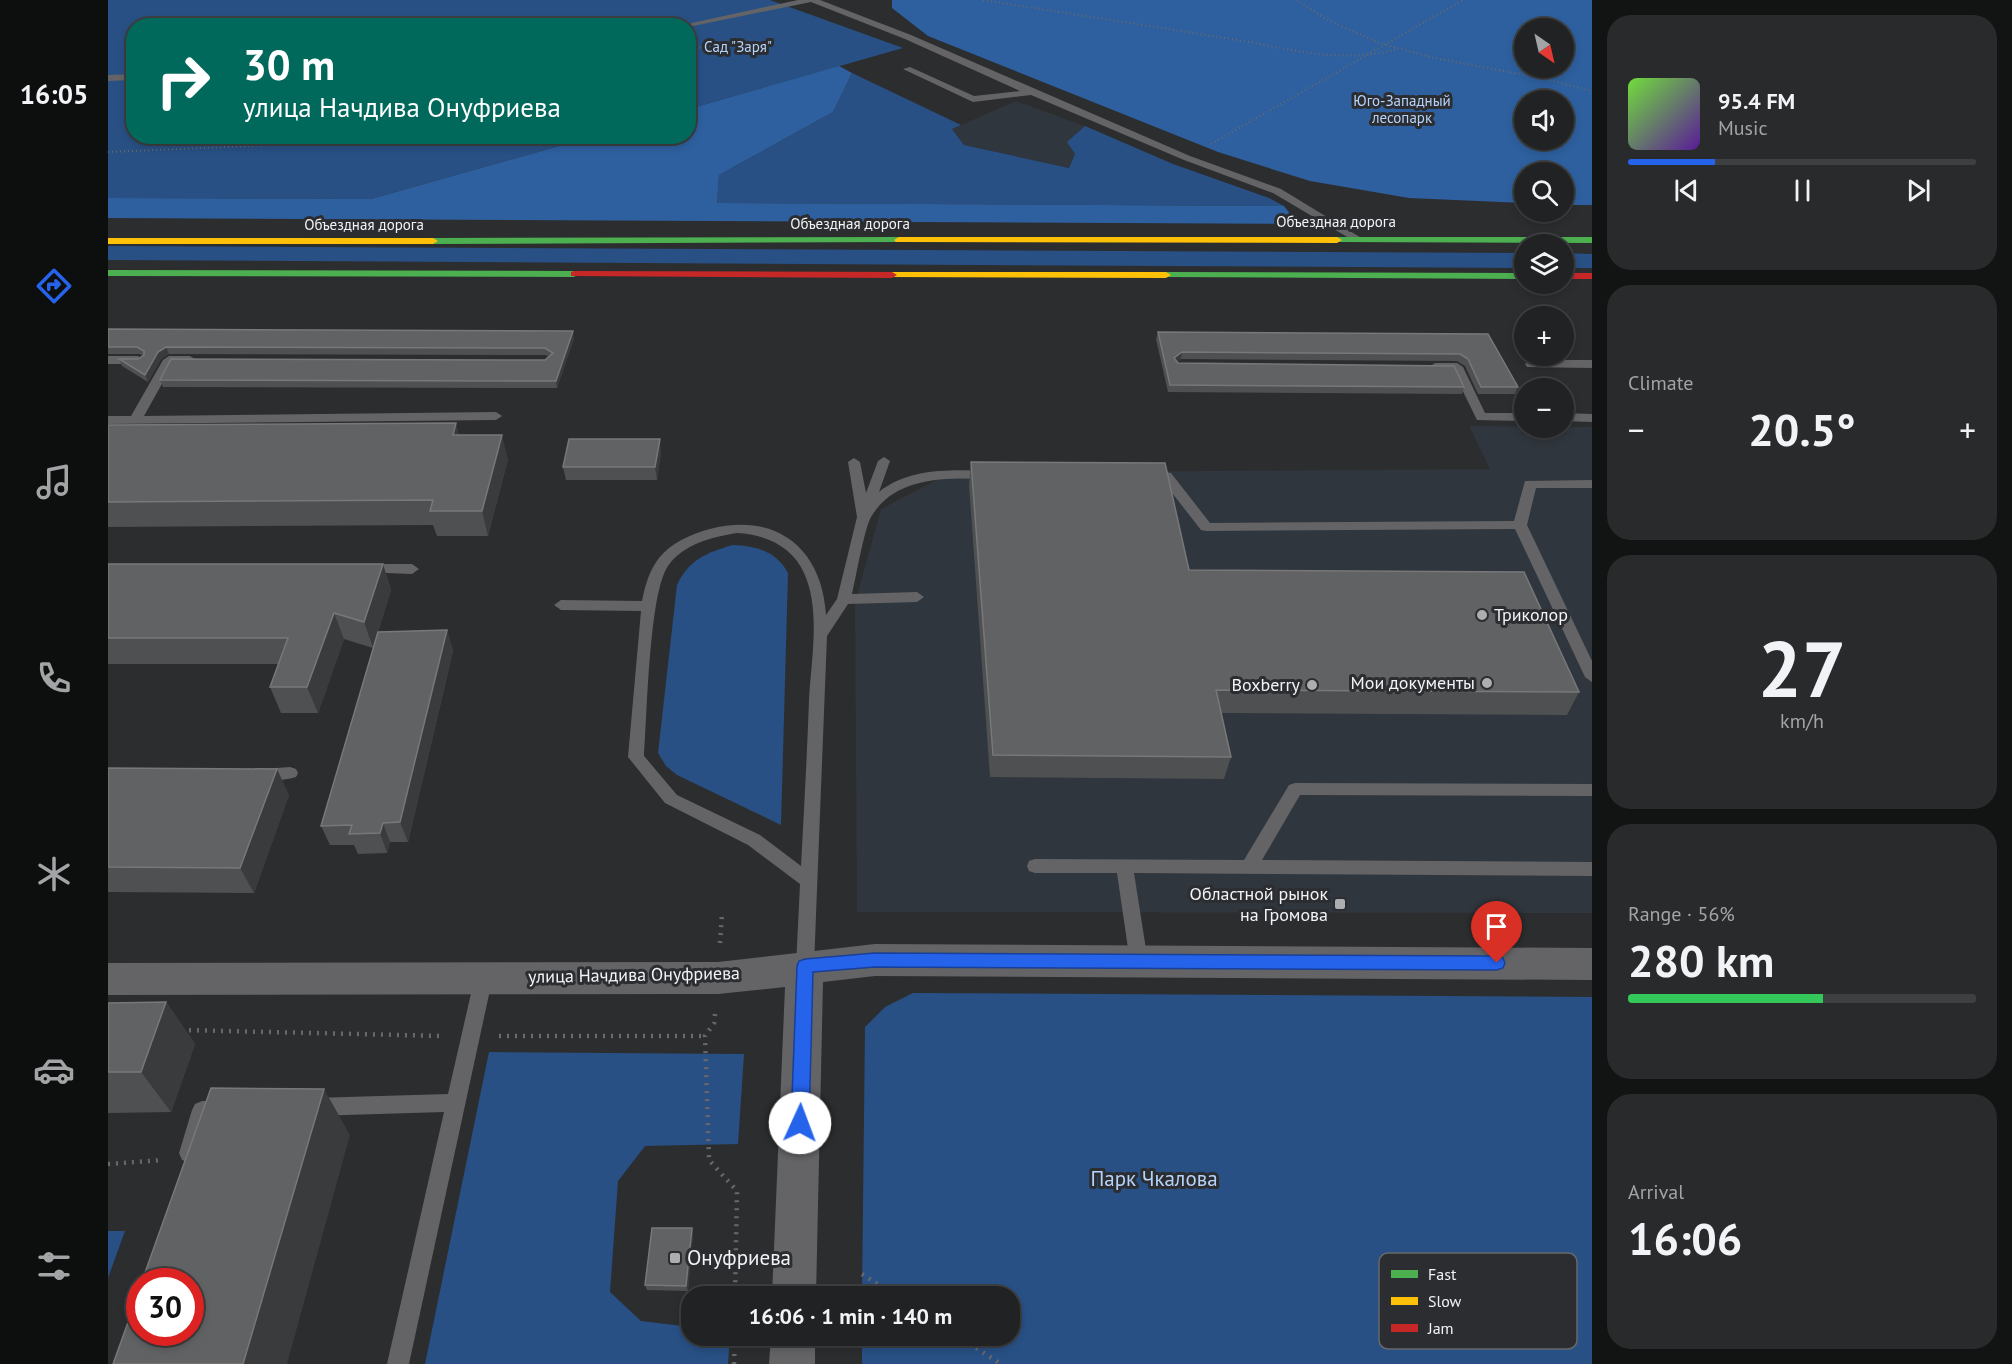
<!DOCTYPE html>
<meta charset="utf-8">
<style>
:root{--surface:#212223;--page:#292a2b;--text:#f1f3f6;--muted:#a2a4a6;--line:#3e3f41;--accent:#2563eb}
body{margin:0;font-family:"PT Sans",sans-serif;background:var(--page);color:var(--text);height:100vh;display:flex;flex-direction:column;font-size:22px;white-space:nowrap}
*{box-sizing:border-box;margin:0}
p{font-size:20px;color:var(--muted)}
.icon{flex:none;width:33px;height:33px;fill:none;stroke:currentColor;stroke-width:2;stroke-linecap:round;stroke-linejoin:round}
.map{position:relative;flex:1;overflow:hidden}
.side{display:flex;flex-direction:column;gap:15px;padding:15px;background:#121313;width:420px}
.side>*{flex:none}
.guide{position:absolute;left:18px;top:18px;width:570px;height:126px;border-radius:24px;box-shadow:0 3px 9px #0003,0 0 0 2px var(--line);background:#00695c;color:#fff;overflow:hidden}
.needle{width:39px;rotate:146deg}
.buttons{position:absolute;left:1406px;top:18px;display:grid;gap:12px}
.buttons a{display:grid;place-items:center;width:60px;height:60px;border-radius:50%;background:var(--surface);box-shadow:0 3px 9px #0003,0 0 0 2px var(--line);font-size:30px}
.speed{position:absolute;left:18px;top:1268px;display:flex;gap:12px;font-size:30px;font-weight:700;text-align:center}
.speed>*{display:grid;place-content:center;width:78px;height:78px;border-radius:50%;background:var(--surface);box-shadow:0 3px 9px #0003,0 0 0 2px var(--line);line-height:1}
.speed .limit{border:9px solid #d22;background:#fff;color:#111}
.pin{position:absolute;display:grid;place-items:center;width:51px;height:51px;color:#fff;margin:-62px -26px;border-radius:50% 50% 50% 0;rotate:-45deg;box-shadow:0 0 6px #0007}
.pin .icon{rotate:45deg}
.me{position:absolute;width:66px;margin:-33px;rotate:2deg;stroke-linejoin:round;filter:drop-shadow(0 0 4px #0008)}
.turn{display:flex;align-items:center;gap:21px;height:126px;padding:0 18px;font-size:27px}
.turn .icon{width:78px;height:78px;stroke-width:2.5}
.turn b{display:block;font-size:42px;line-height:51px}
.big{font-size:45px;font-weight:600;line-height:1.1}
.side .card{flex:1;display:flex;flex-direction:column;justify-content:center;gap:9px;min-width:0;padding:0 21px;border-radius:24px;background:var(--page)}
.side .dial{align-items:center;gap:0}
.dial b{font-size:78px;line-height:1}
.song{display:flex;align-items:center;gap:18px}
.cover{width:72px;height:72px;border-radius:9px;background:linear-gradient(135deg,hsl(100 70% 55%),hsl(270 70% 35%))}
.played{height:6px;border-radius:3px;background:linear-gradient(90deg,var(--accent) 25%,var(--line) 25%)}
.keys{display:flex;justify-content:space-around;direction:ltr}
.heat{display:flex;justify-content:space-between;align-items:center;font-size:33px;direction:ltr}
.charge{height:9px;border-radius:4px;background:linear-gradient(90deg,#34c759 56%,var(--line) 0)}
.trip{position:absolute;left:573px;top:1286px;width:339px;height:60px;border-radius:24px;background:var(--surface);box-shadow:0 3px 9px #0003,0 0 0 2px var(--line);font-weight:600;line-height:60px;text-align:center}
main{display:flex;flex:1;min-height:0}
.tab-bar{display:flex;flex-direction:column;width:108px;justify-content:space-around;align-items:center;background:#0d0e0e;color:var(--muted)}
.tab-bar .icon{width:42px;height:42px}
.tab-bar .on{color:var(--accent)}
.tab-bar b{font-size:27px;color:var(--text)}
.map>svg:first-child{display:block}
.built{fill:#30363d}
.green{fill:#285084}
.forest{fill:#2e609f;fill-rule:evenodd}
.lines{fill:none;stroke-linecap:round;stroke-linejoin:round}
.path-far1{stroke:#69696a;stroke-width:2;stroke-dasharray:1 3;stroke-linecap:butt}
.path{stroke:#69696a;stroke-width:4.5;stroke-dasharray:2 6;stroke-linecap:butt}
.lane{fill:#646466;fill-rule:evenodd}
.street{fill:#646466;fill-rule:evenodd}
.fast{fill:#4caf50;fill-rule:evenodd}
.slow{fill:#ffc107;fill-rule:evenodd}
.jam{fill:#c62828;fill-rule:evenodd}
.wall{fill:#4f5051}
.shaded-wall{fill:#3a3b3c}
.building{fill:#616263;stroke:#78787a;stroke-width:1.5}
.route{fill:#2563eb;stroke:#184099;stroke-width:1.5}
.poi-dot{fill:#adaeb0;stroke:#2b2d30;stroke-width:2}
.labels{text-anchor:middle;stroke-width:6;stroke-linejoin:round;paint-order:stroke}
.far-park-label{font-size:15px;fill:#b5d3fb;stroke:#2b2d30}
.far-street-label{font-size:15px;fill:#f2f3f5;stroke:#2b2d30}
.poi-label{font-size:18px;fill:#f2f3f5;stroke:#2b2d30;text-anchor:end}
.street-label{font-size:18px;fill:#f2f3f5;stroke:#2b2d30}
.near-park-label{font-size:21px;fill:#b5d3fb;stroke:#2b2d30}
.near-poi-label{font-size:21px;fill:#f2f3f5;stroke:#2b2d30;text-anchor:start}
.key{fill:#2b2d30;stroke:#67686b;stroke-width:1.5}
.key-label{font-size:16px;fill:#f2f3f5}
</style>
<main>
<nav class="tab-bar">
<b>16:05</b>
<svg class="icon on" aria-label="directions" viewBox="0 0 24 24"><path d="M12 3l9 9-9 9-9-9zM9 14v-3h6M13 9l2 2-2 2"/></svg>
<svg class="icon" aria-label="music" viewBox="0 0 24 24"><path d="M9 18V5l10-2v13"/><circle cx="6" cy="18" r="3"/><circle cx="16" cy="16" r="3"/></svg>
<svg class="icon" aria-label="phone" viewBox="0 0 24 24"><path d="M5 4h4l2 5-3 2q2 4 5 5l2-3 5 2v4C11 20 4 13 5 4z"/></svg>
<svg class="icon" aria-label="climate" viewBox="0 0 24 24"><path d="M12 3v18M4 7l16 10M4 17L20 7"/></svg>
<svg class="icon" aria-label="car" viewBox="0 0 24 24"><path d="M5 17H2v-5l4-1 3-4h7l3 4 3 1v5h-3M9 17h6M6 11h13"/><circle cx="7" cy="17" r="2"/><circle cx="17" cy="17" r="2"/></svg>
<svg class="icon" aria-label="filters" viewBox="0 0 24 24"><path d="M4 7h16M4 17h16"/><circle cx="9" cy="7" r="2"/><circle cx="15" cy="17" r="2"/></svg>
</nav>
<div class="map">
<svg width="1484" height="1364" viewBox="0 0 1484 1364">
<rect width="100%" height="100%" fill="#2c2d2f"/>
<!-- built -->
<g class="built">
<path d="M908 101 977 126 960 142 967 154 961 168 856 145 844 129Z"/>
<path d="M1361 426 1484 427V913L749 912 747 603 773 509 842 473 1382 469Z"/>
</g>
<!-- green -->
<g class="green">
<path d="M0 0H662L795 48 581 109 580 26H26V136L483 137 263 199 0 198Z"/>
<path d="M744 73 853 125 844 129 856 145 961 168 967 154 959 142 977 126 1065 164 1161 198 1176 206 609 203 611 175 725 112Z"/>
<path d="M0 246 1416 253V268L0 260Z"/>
<path d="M1455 253 1484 254V268H1455Z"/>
<path d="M625 545C648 546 668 551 680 573L673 825 569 775 558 766 550 753 569 585C580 560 600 552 625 545Z"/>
<path d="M805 993 1484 997V1364H754V1335H902V1296H754L757 1027 777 1007Z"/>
<path d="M381 1052 636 1054 630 1144 537 1146 510 1181 502 1292 533 1321 583 1327 584 1335H622L620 1364H317Z"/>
<path d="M0 1231H17L0 1278Z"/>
</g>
<!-- forest -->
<g class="forest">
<path d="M784 0H1484V205H1455V172H1416V203L1301 198 1202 181 1110 152 820 36 784 8ZM1416 28H1455V68H1416ZM1416 100H1455V140H1416Z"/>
<path d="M731 66 744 73 725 112 611 175 609 203 1176 206 1190 224 0 218V198L263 199 483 137 580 136 581 109Z"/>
</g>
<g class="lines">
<!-- path-far1 -->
<g class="path-far1">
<path d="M875 0C958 13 1041 26 1123 39 1181 48 1232 65 1290 49"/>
<path d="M1189 0 1216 18 1271 43 1326 58 1434 78 1484 91"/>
<path d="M580 51 597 46"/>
<path d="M1103 144 1355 0"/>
<path d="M0 152 284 140 301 136"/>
</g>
<!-- path -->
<g class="path">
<path d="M612 943 614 914"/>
<path d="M607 1014 606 1023 597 1036 601 1160 629 1191 627 1296"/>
<path d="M73 1030 335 1036"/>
<path d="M391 1036H597"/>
<path d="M0 1164 55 1160"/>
<path d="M754 1274 788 1296"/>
<path d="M848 1335 893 1364"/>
<path d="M626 1364 627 1335"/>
</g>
<!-- lane -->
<g class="lane">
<path d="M690 0H712L803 35 1082 156 1173 189 1255 239 1246 241 1165 193 1076 160 923 95 865 102 795 69 802 67 866 96 912 91 797 39 703 2 580 27 570 26Z"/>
<path d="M26 74V80L0 81V75Z"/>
<path d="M0 356H30L36 360 30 364H0Z"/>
<path d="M61 356H82L88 360 82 364H65L36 416 388 412 394 416 388 420 0 424V416H23L55 360Z"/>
<path d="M1423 360H1484V368L1419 367 1417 364Z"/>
<path d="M1349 363 1355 367 1377 413H1416V421L1369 420 1345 371H1327L1321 367 1327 363Z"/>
<path d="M1455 413 1484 414V422L1455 421Z"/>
<path d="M776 457 782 461 771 492C802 467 845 470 882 471L888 475 882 479C840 478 788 475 763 517 756 530 748 577 744 594L809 592 816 597 809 602 740 604 719 636 706 966 703 971 697 974 691 971 688 966 692 884 640 845 557 803 520 757 533 611 453 610 446 605 453 600 534 601C537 586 541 571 551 558 563 543 583 534 602 529 668 512 714 548 718 615L729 599 749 517 740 462 746 458 752 462 758 493 770 461ZM629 533C656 534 684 546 696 573 713 610 703 661 701 700 699 756 696 811 693 866L652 835 569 795 536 756C539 717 541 593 560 566 575 544 604 537 629 533Z"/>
<path d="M1058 472 1063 473 1102 523 1406 521 1417 481 1484 480V488H1428L1419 525 1484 661V682L1477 677 1407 529 1098 531 1093 530 1054 480H1044L1038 476 1044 472Z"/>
<path d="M258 564H304L311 569 304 574 253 572 251 569 253 566Z"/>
<path d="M182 767 188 769 190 773 188 777C176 781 156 782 144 778L142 774 144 770Z"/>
<path d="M1187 783 1484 784V796L1192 795 1154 860 1484 862V876L1026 873 1040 962 1037 967 1031 970 1025 967 1022 962 1009 873H927L921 871 919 866 921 861 927 859 1136 860 1181 785Z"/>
<path d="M376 968 382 970 385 976 301 1364H279L336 1112 205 1116 198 1113 195 1107 198 1101 205 1098 340 1094 367 976 370 970Z"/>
<path d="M94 1101H115L122 1104 125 1110 122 1116 101 1119 88 1160 81 1162 74 1160 71 1153 84 1110 87 1104Z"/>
</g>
<!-- street -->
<g class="street">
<path d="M767 944 1484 948V980L767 976 715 982 708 1296H664L677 987 610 994 0 995V963L610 962Z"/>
<path d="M663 1335H707V1364H661Z"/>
</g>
<!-- fast -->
<g class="fast">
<path d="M791 237 796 240 794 242 325 244 320 241 325 238Z"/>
<path d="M1229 237H1484V243L1226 242 1224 240Z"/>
<path d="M0 270 466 271 471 274 466 277 0 276Z"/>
<path d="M1058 272 1416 273V279L1054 277 1053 275Z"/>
</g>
<!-- slow -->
<g class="slow">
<path d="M791 237H1229L1234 240 1229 243 788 242 786 240Z"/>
<path d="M0 238H325L330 241 325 244H0Z"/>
<path d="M784 272H1058L1063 275 1058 278 780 277 779 275Z"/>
</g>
<!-- jam -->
<g class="jam">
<path d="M466 271 784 272 789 275 784 278 463 276V272Z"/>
<rect x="1455" y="273" width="29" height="6"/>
</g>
</g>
<!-- wall -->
<g class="wall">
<path d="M0 329 466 338 449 388 55 387 52 380 437 360 441 357 438 355 61 354 53 359 40 382 14 366 11 359H30L35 356 32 354H0Z"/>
<path d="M1050 332 1380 334 1410 387 1407 394H1370L1357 366 1349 361 1073 359 1069 362 1070 363 1356 387 1354 394 1060 392 1048 339Z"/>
<path d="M0 425 351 435 400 459 380 536H329L325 525 0 527Z"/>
<path d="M553 452 549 480H458L455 467Z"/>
<path d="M863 462 1081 570 1471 692 1459 715 1113 713 1123 757 1116 779 882 777 861 485Z"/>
<path d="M0 564H275L283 590 270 632 339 630 345 651 300 842H282L279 853 250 854 246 845H222L213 826 265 648 236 639 210 713H173L162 687 171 664H0Z"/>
<path d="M0 768 181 795 146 893 0 892Z"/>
<path d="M58 1002 87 1044 63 1112 0 1113V1003Z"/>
<path d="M584 1228 585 1234 580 1291 539 1290 537 1285Z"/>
</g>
<!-- shaded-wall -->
<g class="shaded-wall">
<path d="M465 331 466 338 449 388 448 381Z"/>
<path d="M58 347 61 354 53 359 40 382 37 375 50 352Z"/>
<path d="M1074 352 1073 359 1065 365 1066 358Z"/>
<path d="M348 423 354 448 345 435Z"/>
<path d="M394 435 400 459 380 536 374 511Z"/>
<path d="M552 439 553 452 549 480 547 467Z"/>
<path d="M275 564 283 590 265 648 256 622Z"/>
<path d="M226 613 236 639 210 713 199 687Z"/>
<path d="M339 630 345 651 300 842 292 822Z"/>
<path d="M169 769 181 795 146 893 132 868Z"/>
<path d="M275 823 282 842 279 853 272 833Z"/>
<path d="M58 1002 87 1044 63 1112 33 1072Z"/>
<path d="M216 1089 242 1135 179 1364H135Z"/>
<path d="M584 1228 585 1234 580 1291 578 1286Z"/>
</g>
<!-- building -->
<g class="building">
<path d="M0 329 465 331 448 381 52 380 63 359 437 360 445 353 437 348 58 347 50 352 37 375 11 359H30L36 355V351L29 347H0Z"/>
<path d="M1050 332 1380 334 1410 387H1373L1360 359 1352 354 1074 352 1066 358 1070 363 1346 366 1356 387 1062 385Z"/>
<path d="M348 423 345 435H394L374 511H322L325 500 0 502V425Z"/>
<path d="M461 439H552L547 467H455Z"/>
<path d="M863 462 1057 463 1081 570 1416 572 1471 692 1108 690 1123 757 885 755Z"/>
<path d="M0 564H275L256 622 226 613 199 687H162L180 638H0Z"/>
<path d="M339 630 292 822 275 823 272 833 241 834 244 825 213 826 270 632Z"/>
<path d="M0 768 169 769 132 868 0 867Z"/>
<path d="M58 1002 33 1072H0V1003Z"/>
<path d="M103 1088 216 1089 135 1364H5L32 1289V1332H82V1281H34Z"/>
<path d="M544 1228H584L578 1286 537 1285Z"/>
</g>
<!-- route -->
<path class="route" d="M767 953 1389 956 1395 958 1397 963 1395 968 1389 970 767 967 705 972 701 1123 698 1129 692 1131 686 1129 683 1123 689 966 691 961 697 959Z"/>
<!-- markers -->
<g class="poi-dot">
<circle cx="1374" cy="615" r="6"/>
<circle cx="1379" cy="683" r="6"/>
<circle cx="1204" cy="685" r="6"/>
<rect x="1226" y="898" width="12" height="12" rx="3"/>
<rect x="561" y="1252" width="12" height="12" rx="3"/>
</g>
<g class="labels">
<!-- far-park labels -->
<g class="far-park-label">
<text x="630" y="52">Сад "Заря"</text>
<text x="1294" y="106">Юго-Западный<tspan x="1294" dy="17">лесопарк</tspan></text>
</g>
<!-- far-street labels -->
<g class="far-street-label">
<text x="1228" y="227">Объездная дорога</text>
<text x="742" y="229">Объездная дорога</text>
<text x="256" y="230">Объездная дорога</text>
</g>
<!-- poi labels -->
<g class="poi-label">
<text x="1386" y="621" text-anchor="start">Триколор</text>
<text x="1367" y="689">Мои документы</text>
<text x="1192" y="691">Boxberry</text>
<text x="1220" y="900">Областной рынок<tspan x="1220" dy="21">на Громова</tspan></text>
</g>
<!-- street labels -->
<g class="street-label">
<text transform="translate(526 975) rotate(-1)" y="6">улица Начдива Онуфриева</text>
</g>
<!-- near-park labels -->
<g class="near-park-label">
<text x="1046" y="1186">Парк Чкалова</text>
</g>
<!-- near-poi labels -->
<g class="near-poi-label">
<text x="579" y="1265">Онуфриева</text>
</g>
</g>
<!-- legend -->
<rect x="1271" y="1253" width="198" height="96" rx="9" class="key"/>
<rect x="1283" y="1270" width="27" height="8" fill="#4caf50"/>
<rect x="1283" y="1297" width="27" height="8" fill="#ffc107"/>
<rect x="1283" y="1324" width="27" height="8" fill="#c62828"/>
<g class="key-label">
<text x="1320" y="1280">Fast</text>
<text x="1320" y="1307">Slow</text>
<text x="1320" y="1334">Jam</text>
</g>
</svg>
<div class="buttons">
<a><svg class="needle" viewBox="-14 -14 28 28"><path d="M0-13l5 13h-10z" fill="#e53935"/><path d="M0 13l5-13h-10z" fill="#a2a4a6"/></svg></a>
<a><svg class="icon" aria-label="sound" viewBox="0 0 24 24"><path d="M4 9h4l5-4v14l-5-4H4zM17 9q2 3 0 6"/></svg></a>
<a><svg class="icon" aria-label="search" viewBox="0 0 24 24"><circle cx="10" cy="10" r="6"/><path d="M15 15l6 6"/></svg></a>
<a><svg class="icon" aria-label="layers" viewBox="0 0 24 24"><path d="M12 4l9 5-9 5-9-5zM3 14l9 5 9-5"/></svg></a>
<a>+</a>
<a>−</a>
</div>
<div class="speed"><div class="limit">30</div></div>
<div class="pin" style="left:1389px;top:963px;background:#d93025"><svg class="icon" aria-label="arrive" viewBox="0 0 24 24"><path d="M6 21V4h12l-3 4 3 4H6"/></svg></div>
<svg class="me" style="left:692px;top:1123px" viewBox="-20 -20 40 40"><circle r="19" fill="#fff"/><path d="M0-13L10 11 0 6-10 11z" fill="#2563eb"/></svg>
<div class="trip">16:06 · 1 min · 140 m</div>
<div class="guide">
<div class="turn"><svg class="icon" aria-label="right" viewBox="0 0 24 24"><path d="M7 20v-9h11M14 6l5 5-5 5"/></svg><div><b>30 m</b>улица Начдива Онуфриева</div></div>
</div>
</div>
<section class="side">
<div class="card">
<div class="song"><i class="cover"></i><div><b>95.4 FM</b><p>Music</p></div></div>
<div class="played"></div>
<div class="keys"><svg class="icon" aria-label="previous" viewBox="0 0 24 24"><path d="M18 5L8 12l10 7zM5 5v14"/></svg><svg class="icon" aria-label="pause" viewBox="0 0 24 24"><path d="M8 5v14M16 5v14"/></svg><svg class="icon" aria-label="next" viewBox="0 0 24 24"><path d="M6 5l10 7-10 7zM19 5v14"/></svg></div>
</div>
<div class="card"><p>Climate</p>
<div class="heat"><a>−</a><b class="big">20.5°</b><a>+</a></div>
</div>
<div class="card dial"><b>27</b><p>km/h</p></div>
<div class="card"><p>Range · 56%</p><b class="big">280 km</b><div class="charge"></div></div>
<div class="card"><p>Arrival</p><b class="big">16:06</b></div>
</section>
</main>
